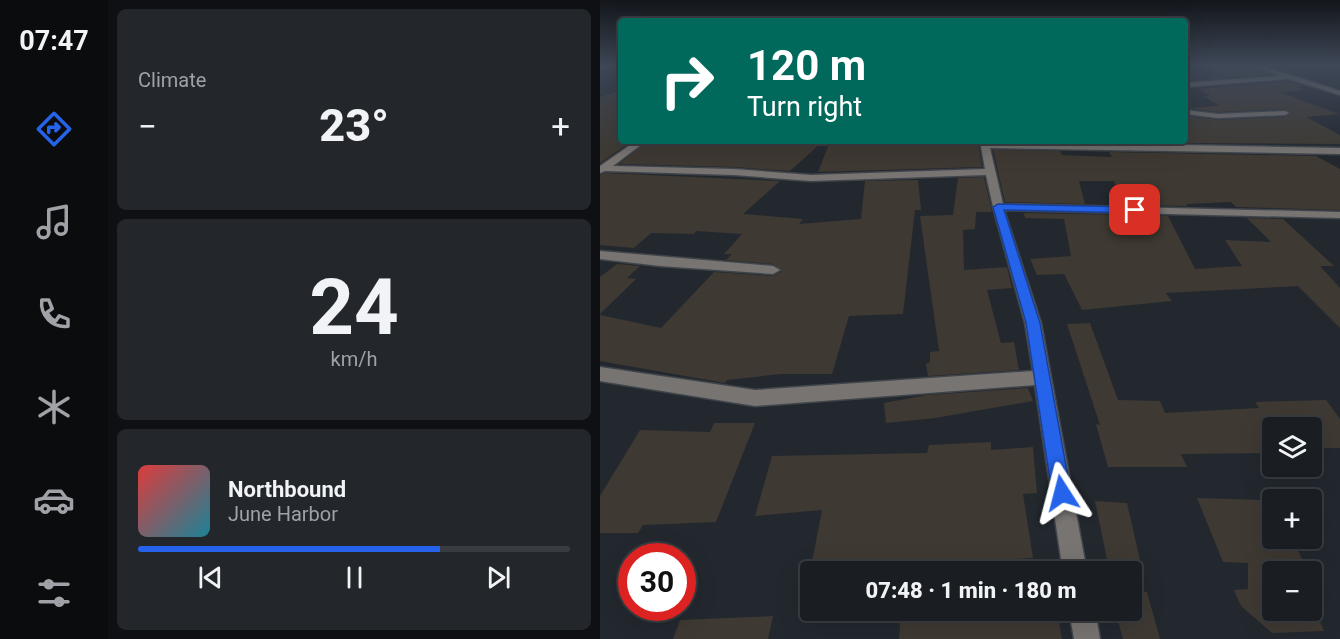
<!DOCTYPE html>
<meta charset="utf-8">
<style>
:root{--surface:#1a1e23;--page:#23272b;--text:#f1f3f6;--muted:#9fa2a6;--line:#383c41;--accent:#2563eb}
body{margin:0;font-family:Roboto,sans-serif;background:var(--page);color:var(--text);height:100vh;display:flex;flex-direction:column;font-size:22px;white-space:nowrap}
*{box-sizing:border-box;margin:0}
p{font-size:20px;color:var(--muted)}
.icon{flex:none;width:33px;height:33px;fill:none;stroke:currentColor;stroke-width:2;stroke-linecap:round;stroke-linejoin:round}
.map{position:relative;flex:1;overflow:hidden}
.drawer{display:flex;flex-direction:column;gap:9px;padding:9px;background:#0e1013;width:492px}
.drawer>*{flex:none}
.hud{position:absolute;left:18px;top:18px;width:570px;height:126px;border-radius:6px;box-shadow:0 6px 24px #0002,0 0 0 2px var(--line);background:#00695c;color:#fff;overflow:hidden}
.tools{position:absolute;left:662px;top:417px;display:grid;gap:12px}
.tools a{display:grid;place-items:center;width:60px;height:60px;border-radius:6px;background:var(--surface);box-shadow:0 6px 24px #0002,0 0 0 2px var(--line);font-size:30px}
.speed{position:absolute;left:18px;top:543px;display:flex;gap:12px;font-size:30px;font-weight:700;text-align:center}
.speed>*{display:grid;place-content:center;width:78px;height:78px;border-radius:50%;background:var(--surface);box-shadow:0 6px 24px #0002,0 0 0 2px var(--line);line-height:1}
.speed .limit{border:9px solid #d22;background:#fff;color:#111}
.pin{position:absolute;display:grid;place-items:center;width:51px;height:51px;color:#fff;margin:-26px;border-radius:12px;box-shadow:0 3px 9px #0006}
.me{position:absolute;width:66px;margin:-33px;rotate:351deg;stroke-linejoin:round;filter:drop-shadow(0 0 4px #0008)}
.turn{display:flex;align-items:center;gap:21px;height:126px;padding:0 30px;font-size:27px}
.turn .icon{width:78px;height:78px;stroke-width:2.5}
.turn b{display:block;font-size:42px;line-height:51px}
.big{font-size:45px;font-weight:800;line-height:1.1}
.drawer .widget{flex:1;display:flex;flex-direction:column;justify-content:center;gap:9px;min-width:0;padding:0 21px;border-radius:9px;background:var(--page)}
.drawer .dial{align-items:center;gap:0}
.dial b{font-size:78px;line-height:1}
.song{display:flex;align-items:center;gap:18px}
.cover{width:72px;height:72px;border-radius:9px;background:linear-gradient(135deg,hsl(0 70% 55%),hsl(190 70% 35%))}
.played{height:6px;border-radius:3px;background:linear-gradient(90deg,var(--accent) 70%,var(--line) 70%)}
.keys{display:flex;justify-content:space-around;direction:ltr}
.heat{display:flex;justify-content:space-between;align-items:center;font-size:33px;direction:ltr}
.trip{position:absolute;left:200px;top:561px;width:342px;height:60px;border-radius:6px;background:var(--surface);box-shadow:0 6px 24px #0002,0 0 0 2px var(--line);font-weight:800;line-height:60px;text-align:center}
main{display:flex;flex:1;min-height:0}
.tabs{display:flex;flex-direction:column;width:108px;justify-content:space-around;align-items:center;background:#0a0c0e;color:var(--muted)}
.tabs .icon{width:42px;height:42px}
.tabs .current{color:var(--accent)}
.tabs b{font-size:27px;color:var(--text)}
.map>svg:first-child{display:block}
.building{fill:#3e3932}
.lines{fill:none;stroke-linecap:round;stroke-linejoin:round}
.minor-casing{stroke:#40454b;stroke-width:3}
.minor{fill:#777471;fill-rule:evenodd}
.route{fill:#2563eb;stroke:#184099;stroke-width:1.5}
</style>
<main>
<nav class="tabs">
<b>07:47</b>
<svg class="icon current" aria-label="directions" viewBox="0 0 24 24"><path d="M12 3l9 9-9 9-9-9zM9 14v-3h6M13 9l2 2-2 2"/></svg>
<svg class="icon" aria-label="music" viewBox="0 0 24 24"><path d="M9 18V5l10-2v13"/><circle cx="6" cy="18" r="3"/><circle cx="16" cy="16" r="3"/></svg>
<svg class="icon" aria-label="phone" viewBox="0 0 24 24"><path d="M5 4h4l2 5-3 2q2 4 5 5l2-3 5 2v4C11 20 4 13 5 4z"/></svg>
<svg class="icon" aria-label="climate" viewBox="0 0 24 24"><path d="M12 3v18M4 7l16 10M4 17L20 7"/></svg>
<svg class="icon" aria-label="car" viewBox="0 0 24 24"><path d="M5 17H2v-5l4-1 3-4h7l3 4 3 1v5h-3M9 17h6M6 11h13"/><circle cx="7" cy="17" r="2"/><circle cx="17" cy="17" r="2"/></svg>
<svg class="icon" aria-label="filters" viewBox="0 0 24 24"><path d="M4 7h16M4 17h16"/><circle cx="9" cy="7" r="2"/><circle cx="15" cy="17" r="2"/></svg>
</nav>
<section class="drawer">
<div class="widget"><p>Climate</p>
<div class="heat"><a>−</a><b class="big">23°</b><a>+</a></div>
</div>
<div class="widget dial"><b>24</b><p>km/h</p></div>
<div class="widget">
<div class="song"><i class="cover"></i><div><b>Northbound</b><p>June Harbor</p></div></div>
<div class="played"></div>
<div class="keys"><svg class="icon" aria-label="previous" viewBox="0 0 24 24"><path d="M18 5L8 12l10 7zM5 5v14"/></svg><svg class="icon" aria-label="pause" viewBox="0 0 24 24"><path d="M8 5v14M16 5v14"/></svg><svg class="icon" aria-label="next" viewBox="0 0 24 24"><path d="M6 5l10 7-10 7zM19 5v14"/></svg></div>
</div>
</section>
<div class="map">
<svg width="740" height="639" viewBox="0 0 740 639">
<rect width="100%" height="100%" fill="#23282f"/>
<!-- building -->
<g class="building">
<path d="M606 66H651L670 75 590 79 626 76 605 68Z"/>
<path d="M689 81 704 86 697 87 705 90 680 92 739 114 706 117 740 135V144L585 143V116L618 120 685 117 691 114 685 109 618 112 587 108 620 106 603 96H610L598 89Z"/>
<path d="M21 90V141H32L0 163V97Z"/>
<path d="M48 141H210L207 145 220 144 190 171 134 167 19 164Z"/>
<path d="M283 141H378L382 167 218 172 229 144Z"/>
<path d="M393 150 460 151 462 155 512 157 509 152 716 156 740 169V210L636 207 631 202 586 204 588 206 521 205 514 181H479L485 204 405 202Z"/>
<path d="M5 173 180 181 143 214 203 219 199 224 261 219 265 181 318 180 321 210H315L303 314 249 316 232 374H181L127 380 125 383 0 361V315L61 328 114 272 173 276 182 271 173 264 126 260 132 254H124L142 234 96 231 94 234 51 233 34 248 0 245V175Z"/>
<path d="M384 177 392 212H376L375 229 363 230 364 270 407 267 412 288 387 290 401 343 414 342 419 370 328 376 326 364 330 362V352L339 351 320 216 353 215 358 178Z"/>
<path d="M424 213 568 216 595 269 642 266 625 240 671 242 647 218 683 219 734 266H720L740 288V328L698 286 566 293 572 301 482 310 464 274 437 275 430 259 471 256 464 219 425 218Z"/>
<path d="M17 264 40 266 27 278 36 279 0 314V277Z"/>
<path d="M490 323 518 400 560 401 565 413 659 408 655 402 726 400 740 419V448H711V428H672V453L581 454 587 467H508L496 424 500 425 467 324Z"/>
<path d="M428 388 433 401 335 418 286 423 284 403 327 395Z"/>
<path d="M114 423H155L116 522 43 525 38 533H0V496L40 430 110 432Z"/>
<path d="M391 442V450L433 447 437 493 423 494 433 558 415 559 416 572H210L222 510 155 516 172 456 327 453 329 445Z"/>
<path d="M597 498 662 500 672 522V538L693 541 709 572H672V610H715L724 631 672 633 641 606 634 590 648 589V563L623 562Z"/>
<path d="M495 501 527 503 540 560 507 559Z"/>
<path d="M531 592H547L560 639H523L515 610H531Z"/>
<path d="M301 610H457L462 639H299Z"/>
<path d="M173 616 168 639H73L80 620Z"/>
</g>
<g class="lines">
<defs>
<g id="minor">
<path d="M0 66H7L0 70Z"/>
<path d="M653 66H662L740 91V95L689 79 585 87V83L680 76Z"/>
<path d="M585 110 618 114 685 111 689 113 685 115 618 118 585 114Z"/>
<path d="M36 141H46L13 166 134 169 211 175 385 169 380 141 740 148V154L390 148 403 204 740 212V218L404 210 441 323 487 572H463L435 385 155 406 0 381V367L155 390 433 371 425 323 393 207 386 175 211 181 134 175 5 171 0 173V166Z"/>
<path d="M0 251 173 266 180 270 173 274 60 266 0 259Z"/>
<path d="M469 610H495L500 639H474Z"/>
</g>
</defs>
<!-- minor casing -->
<use href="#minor" class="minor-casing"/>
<!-- minor -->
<use href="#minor" class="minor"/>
</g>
<!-- sky -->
<linearGradient id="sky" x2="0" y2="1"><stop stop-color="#13161a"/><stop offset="0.42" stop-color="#3f4858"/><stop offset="1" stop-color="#3f4858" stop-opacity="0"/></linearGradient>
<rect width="740" height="156" fill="url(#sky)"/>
<!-- route -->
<path class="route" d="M398 204 535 207 540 210 535 213 404 210 440 323 471 493 469 500 462 502 455 500 452 493 426 323 393 207Z"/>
</svg>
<div class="tools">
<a><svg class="icon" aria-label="layers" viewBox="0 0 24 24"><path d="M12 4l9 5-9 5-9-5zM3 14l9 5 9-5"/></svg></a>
<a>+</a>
<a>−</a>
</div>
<div class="speed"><div class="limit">30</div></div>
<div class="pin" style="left:535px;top:210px;background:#d93025"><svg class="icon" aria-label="arrive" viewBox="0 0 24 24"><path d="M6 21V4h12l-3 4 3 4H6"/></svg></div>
<svg class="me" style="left:462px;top:493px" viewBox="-20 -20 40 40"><path d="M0-17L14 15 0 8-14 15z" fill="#2563eb" stroke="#fff" stroke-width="4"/></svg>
<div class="trip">07:48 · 1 min · 180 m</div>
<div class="hud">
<div class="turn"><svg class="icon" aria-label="right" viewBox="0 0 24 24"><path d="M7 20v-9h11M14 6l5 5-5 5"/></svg><div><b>120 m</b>Turn right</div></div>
</div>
</div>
</main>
